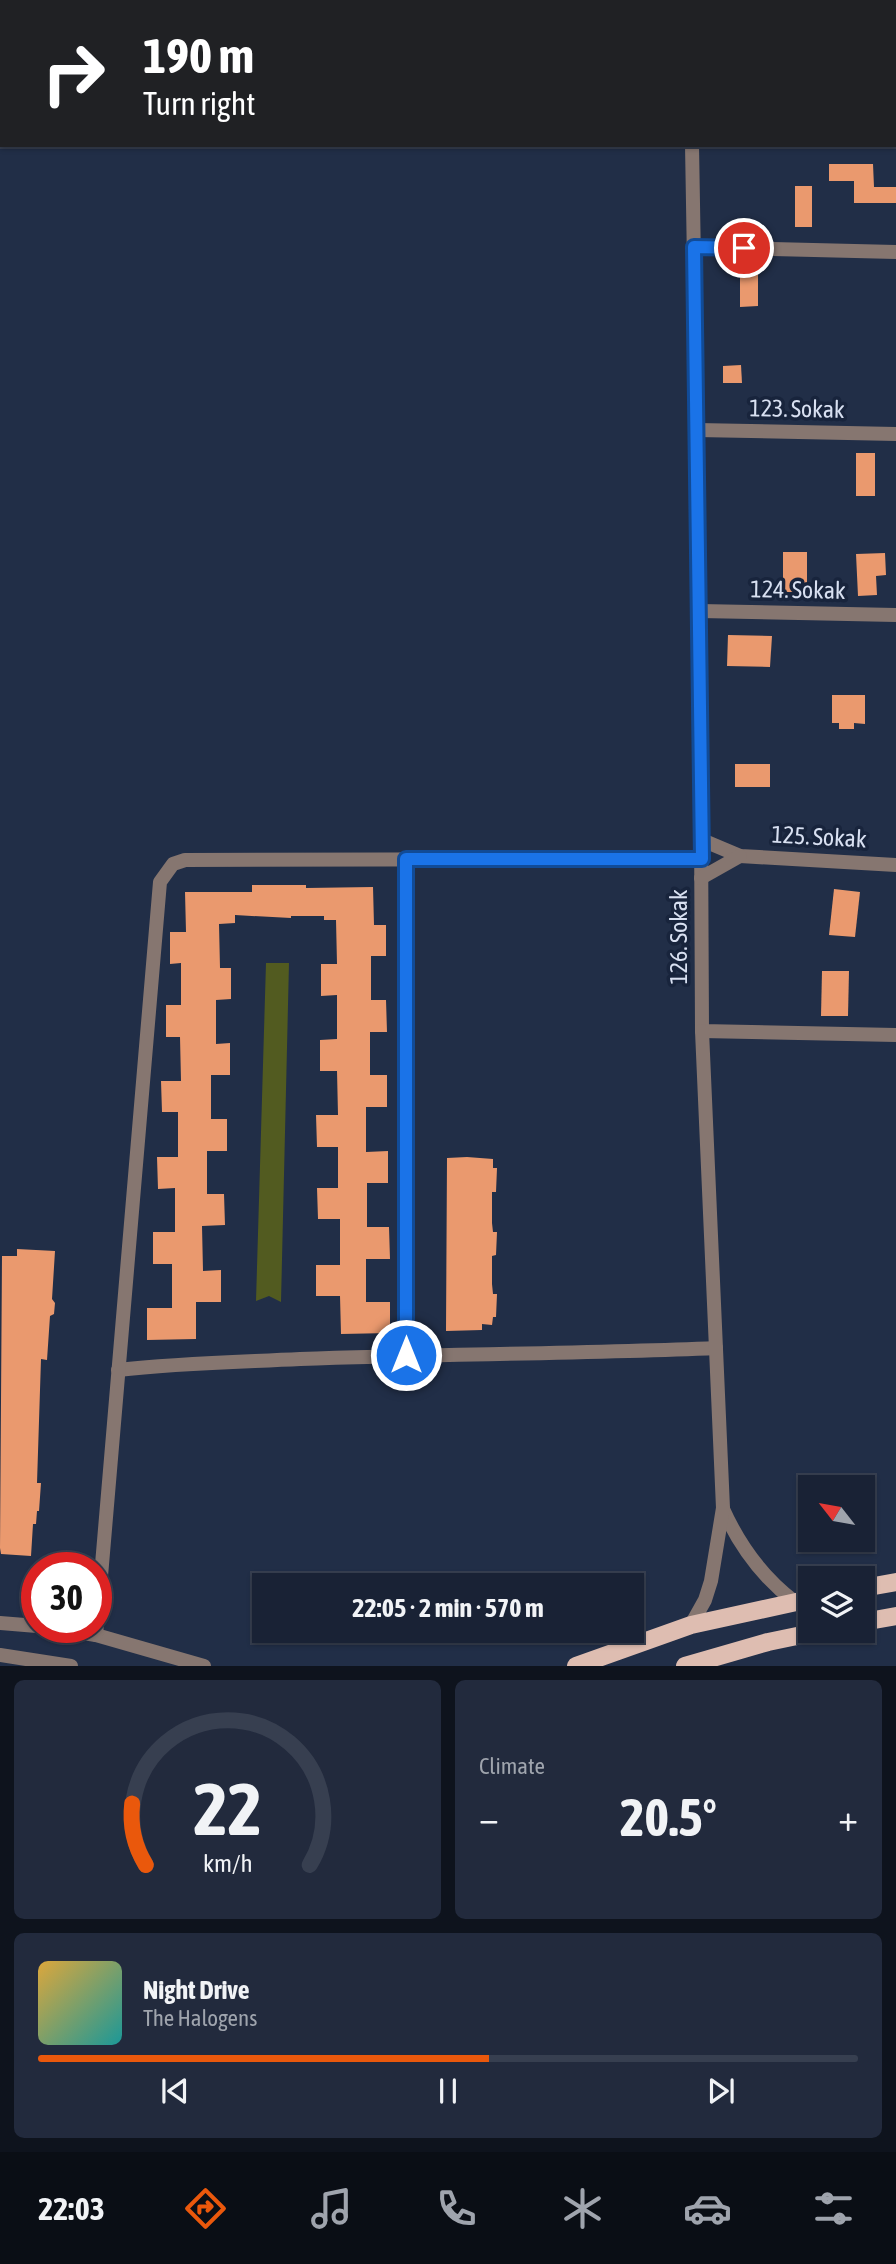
<!DOCTYPE html>
<meta charset="utf-8">
<style>
:root{--surface:#192235;--page:#222a3d;--text:#f1f3f6;--muted:#9fa4ad;--line:#373f50;--accent:#ea580c}
body{margin:0;font-family:"Asap Condensed",sans-serif;background:var(--page);color:var(--text);height:100vh;display:flex;flex-direction:column;font-size:26px;white-space:nowrap}
*{box-sizing:border-box;margin:0}
p{font-size:23px;color:var(--muted)}
.icon{flex:none;width:38px;height:38px;fill:none;stroke:currentColor;stroke-width:2;stroke-linecap:round;stroke-linejoin:round}
.map{position:relative;height:1666px;overflow:hidden}
.panel{display:flex;flex-direction:column;gap:14px;padding:14px;background:#0e131d;flex:1}
.panel>*{flex:none}
.top-card{position:absolute;left:0px;top:0px;width:896px;height:147px;box-shadow:0 2px 5px #0004,0 0 0 2px var(--line);background:#202124;color:#fff;overflow:hidden}
.needle{width:46px;rotate:301deg}
.controls{position:absolute;left:798px;top:1475px;display:grid;gap:14px}
.controls a{display:grid;place-items:center;width:77px;height:77px;border-radius:0px;background:var(--surface);box-shadow:0 2px 5px #0004,0 0 0 2px var(--line);font-size:35px}
.speed{position:absolute;left:21px;top:1552px;display:flex;gap:14px;font-size:35px;font-weight:700;text-align:center}
.speed>*{display:grid;place-content:center;width:91px;height:91px;border-radius:50%;background:var(--surface);box-shadow:0 2px 5px #0004,0 0 0 2px var(--line);line-height:1}
.speed .limit{border:10px solid #d22;background:#fff;color:#111}
.pin{position:absolute;display:grid;place-items:center;width:60px;height:60px;color:#fff;margin:-30px;border:4px solid #fff;border-radius:50%;box-shadow:0 2px 7px #0007}
.me{position:absolute;width:77px;margin:-38px;rotate:0deg;stroke-linejoin:round;filter:drop-shadow(0 0 5px #0008)}
.turn{display:flex;align-items:center;gap:24px;height:147px;padding:0 28px;font-size:32px}
.turn .icon{width:91px;height:91px;stroke-width:2.5}
.turn b{display:block;font-size:49px;line-height:60px}
.big{font-size:52px;font-weight:700;line-height:1.1}
.panel .widget{flex:1;display:flex;flex-direction:column;justify-content:center;gap:10px;min-width:0;padding:0 24px;border-radius:10px;background:var(--page)}
.panel .dial{align-items:center;gap:0}
.dial svg{height:182px;overflow:visible;fill:none;stroke:var(--line);stroke-width:7;stroke-linecap:round;text-anchor:middle}
.dial text{fill:var(--text);stroke:none}
.song{display:flex;align-items:center;gap:21px}
.cover{width:84px;height:84px;border-radius:10px;background:linear-gradient(135deg,hsl(40 70% 55%),hsl(180 70% 35%))}
.played{height:7px;border-radius:4px;background:linear-gradient(90deg,var(--accent) 55%,var(--line) 55%)}
.keys{display:flex;justify-content:space-around;direction:ltr}
.heat{display:flex;justify-content:space-between;align-items:center;font-size:38px;direction:ltr}
.panel .tiles{flex:1;display:grid;gap:14px;grid-template-columns:1fr 1fr}
.widget:last-child{grid-column:span 2}
.trip{position:absolute;left:252px;top:1573px;width:392px;height:70px;border-radius:0px;background:var(--surface);box-shadow:0 2px 5px #0004,0 0 0 2px var(--line);font-weight:700;line-height:70px;text-align:center}
.tab-bar{display:flex;height:112px;justify-content:space-around;align-items:center;background:#0a0e15;color:var(--muted)}
.tab-bar .icon{width:49px;height:49px}
.tab-bar .on{color:var(--accent)}
.tab-bar b{font-size:32px;color:var(--text)}
.map>svg:first-child{display:block}
.green{fill:#525b20}
.building{fill:#ea996e}
.lines{fill:none;stroke-linecap:round;stroke-linejoin:round}
.street{stroke:#867670;stroke-width:14}
.primary{stroke:#debdb1;stroke-width:18}
.route-casing{stroke:#114b97;stroke-width:18}
.route{stroke:#1a73e8;stroke-width:12}
.labels{text-anchor:middle;stroke-width:7;stroke-linejoin:round;paint-order:stroke}
.street-label{font-size:24px;fill:#d8e0f1;stroke:#18243c}
</style>
<div class="map">
<svg width="896" height="1666" viewBox="0 0 896 1666">
<rect width="100%" height="100%" fill="#212e47"/>
<!-- green -->
<path class="green" d="M266 963H289L281 1302 269 1296 256 1301Z"/>
<!-- building -->
<g class="building">
<path d="M829 164H873L874 187H896V203H854V181H829Z"/>
<rect x="795" y="186" width="17" height="41"/>
<path d="M740 265H758V306L740 307Z"/>
<path d="M741 365 742 383H723V366Z"/>
<rect x="856" y="453" width="19" height="43"/>
<rect x="783" y="552" width="24" height="40"/>
<path d="M885 553 886 575 876 576 877 595 858 596 856 554Z"/>
<path d="M728 635 772 636 770 667 727 666Z"/>
<path d="M832 695H865V724L854 723V729H839V723H832Z"/>
<rect x="735" y="764" width="35" height="23"/>
<path d="M252 885H306V888L373 887 374 925H386V956H371V1000H386L387 1032H370V1075H387V1107H366V1152L388 1151V1183H367V1227H389L390 1259H366V1302H390V1333L341 1334 340 1296H316V1265H340V1219H318L317 1188H338V1147H317L316 1115H338L337 1071H320V1040L337 1039V995L321 996V964H337L336 920H324V916H291V918L235 915V923L219 924 220 968H231V999L216 1000V1044L230 1043V1075H211V1119H227V1151H207V1194H224L225 1225 202 1226 203 1271 221 1270V1302H196V1339L147 1340V1308H172V1264H153V1232H175V1188L158 1189 157 1157H178V1112H162L161 1081H181L180 1037H166V1005H181V963L170 964V932H186L185 892H252Z"/>
<path d="M834 889 860 892 855 937 829 935Z"/>
<path d="M822 971H849L848 1016H821Z"/>
<path d="M467 1157 493 1159V1168H497L496 1192H492V1223L493 1232H497L496 1255 492 1256V1284L493 1294H497L496 1317H493L492 1325 482 1324V1330L446 1331 447 1158Z"/>
<path d="M17 1249 55 1251 52 1299 55 1303 54 1314 50 1316 47 1360 41 1359 37 1483H41L39 1511H37L36 1524H33L31 1556 1 1554 0 1548 2 1256H17Z"/>
</g>
<g class="lines">
<!-- street -->
<g class="street">
<path d="M689 0V2"/>
<path d="M894 75H896"/>
<path d="M692 145 700 611 702 1031 896 1035"/>
<path d="M694 247 896 252"/>
<path d="M697 430 896 434"/>
<path d="M700 611 896 615"/>
<path d="M702 840 740 856 896 865"/>
<path d="M701 878 740 856"/>
<path d="M406 1355V859"/>
<path d="M118 1370C179 1363 239 1362 300 1359 438 1354 577 1354 716 1348"/>
<path d="M723 1509C740 1547 762 1577 795 1602"/>
<path d="M0 1623 37 1626"/>
<path d="M691 1625 705 1600 711 1581 723 1508 702 1031"/>
<path d="M50 1628 96 1635 204 1666"/>
<path d="M96 1635 160 882 173 864 185 860 702 859"/>
<path d="M0 1655 71 1666"/>
</g>
<!-- primary -->
<g class="primary">
<path d="M863 1588 896 1582"/>
<path d="M863 1622 896 1616"/>
<path d="M576 1666 691 1625 810 1599"/>
<path d="M685 1666 768 1642 821 1631"/>
</g>
</g>
<g class="lines">
<defs>
<path id="route" d="M406 1355V859H702L694 247 744 248"/>
</defs>
<!-- route casing -->
<use href="#route" class="route-casing"/>
<!-- route -->
<use href="#route" class="route"/>
</g>
<g class="labels">
<!-- street labels -->
<g class="street-label">
<text transform="translate(797 409) rotate(1)" y="8">123. Sokak</text>
<text transform="translate(798 590) rotate(1)" y="8">124. Sokak</text>
<text transform="translate(819 837) rotate(3)" y="8">125. Sokak</text>
<text transform="translate(679 937) rotate(-90)" y="8">126. Sokak</text>
</g>
</g>
</svg>
<div class="controls">
<a><svg class="needle" viewBox="-14 -14 28 28"><path d="M0-13l5 13h-10z" fill="#e53935"/><path d="M0 13l5-13h-10z" fill="#9fa4ad"/></svg></a>
<a><svg class="icon" aria-label="layers" viewBox="0 0 24 24"><path d="M12 4l9 5-9 5-9-5zM3 14l9 5 9-5"/></svg></a>
</div>
<div class="speed"><div class="limit">30</div></div>
<div class="pin" style="left:744px;top:248px;background:#d93025"><svg class="icon" aria-label="arrive" viewBox="0 0 24 24"><path d="M6 21V4h12l-3 4 3 4H6"/></svg></div>
<svg class="me" style="left:406px;top:1355px" viewBox="-20 -20 40 40"><circle r="17" fill="#1a73e8" stroke="#fff" stroke-width="3"/><path d="M0-11L8 9 0 5-8 9z" fill="#fff"/></svg>
<div class="trip">22:05 · 2 min · 570 m</div>
<div class="top-card">
<div class="turn"><svg class="icon" aria-label="right" viewBox="0 0 24 24"><path d="M7 20v-9h11M14 6l5 5-5 5"/></svg><div><b>190 m</b>Turn right</div></div>
</div>
</div>
<section class="panel">
<div class="tiles">
<div class="widget dial"><svg viewBox="0 0 100 80">
<path d="M14 69A42 42 0 1 1 86 69"/>
<path d="M14 69A42 42 0 0 1 8 42" stroke="#ea580c"/>
<text x="50" y="56" font-size="32" font-weight="700">22</text>
<text x="50" y="72" font-size="11">km/h</text>
</svg></div>
<div class="widget"><p>Climate</p>
<div class="heat"><a>−</a><b class="big">20.5°</b><a>+</a></div>
</div>
<div class="widget">
<div class="song"><i class="cover"></i><div><b>Night Drive</b><p>The Halogens</p></div></div>
<div class="played"></div>
<div class="keys"><svg class="icon" aria-label="previous" viewBox="0 0 24 24"><path d="M18 5L8 12l10 7zM5 5v14"/></svg><svg class="icon" aria-label="pause" viewBox="0 0 24 24"><path d="M8 5v14M16 5v14"/></svg><svg class="icon" aria-label="next" viewBox="0 0 24 24"><path d="M6 5l10 7-10 7zM19 5v14"/></svg></div>
</div>
</div>
</section>
<nav class="tab-bar">
<b>22:03</b>
<svg class="icon on" aria-label="directions" viewBox="0 0 24 24"><path d="M12 3l9 9-9 9-9-9zM9 14v-3h6M13 9l2 2-2 2"/></svg>
<svg class="icon" aria-label="music" viewBox="0 0 24 24"><path d="M9 18V5l10-2v13"/><circle cx="6" cy="18" r="3"/><circle cx="16" cy="16" r="3"/></svg>
<svg class="icon" aria-label="phone" viewBox="0 0 24 24"><path d="M5 4h4l2 5-3 2q2 4 5 5l2-3 5 2v4C11 20 4 13 5 4z"/></svg>
<svg class="icon" aria-label="climate" viewBox="0 0 24 24"><path d="M12 3v18M4 7l16 10M4 17L20 7"/></svg>
<svg class="icon" aria-label="car" viewBox="0 0 24 24"><path d="M5 17H2v-5l4-1 3-4h7l3 4 3 1v5h-3M9 17h6M6 11h13"/><circle cx="7" cy="17" r="2"/><circle cx="17" cy="17" r="2"/></svg>
<svg class="icon" aria-label="filters" viewBox="0 0 24 24"><path d="M4 7h16M4 17h16"/><circle cx="9" cy="7" r="2"/><circle cx="15" cy="17" r="2"/></svg>
</nav>
